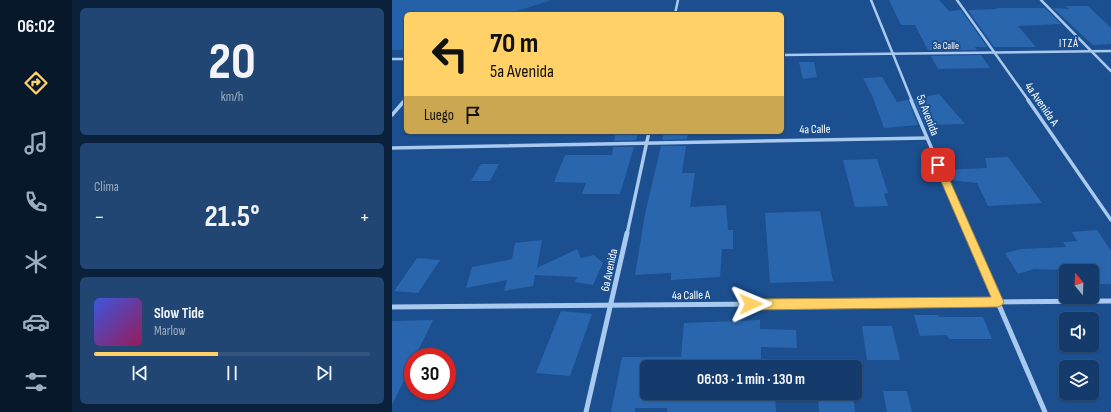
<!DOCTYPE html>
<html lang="es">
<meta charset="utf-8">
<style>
:root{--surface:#143b6b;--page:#214673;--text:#f1f3f6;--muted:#9dadc1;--line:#33557e;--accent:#ffd166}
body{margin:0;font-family:"Sofia Sans Condensed",sans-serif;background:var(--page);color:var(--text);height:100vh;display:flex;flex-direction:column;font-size:15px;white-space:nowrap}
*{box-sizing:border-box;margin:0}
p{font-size:13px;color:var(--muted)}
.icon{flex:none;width:22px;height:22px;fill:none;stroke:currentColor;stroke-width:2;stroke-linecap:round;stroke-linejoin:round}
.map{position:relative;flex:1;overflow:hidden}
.side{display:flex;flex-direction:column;gap:8px;padding:8px;background:#0b203b;width:320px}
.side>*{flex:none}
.banner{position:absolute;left:12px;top:12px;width:380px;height:122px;border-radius:6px;box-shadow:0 1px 3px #0004,0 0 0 1px var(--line);background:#ffd166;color:#111;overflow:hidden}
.needle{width:26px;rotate:341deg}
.fabs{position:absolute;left:667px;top:264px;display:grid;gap:8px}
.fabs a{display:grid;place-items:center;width:40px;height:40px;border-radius:6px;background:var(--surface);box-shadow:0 1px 3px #0004,0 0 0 1px var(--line);font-size:20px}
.speed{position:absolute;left:12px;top:348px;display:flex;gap:8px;font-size:20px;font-weight:700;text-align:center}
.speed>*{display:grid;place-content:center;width:52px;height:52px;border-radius:50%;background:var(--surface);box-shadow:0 1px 3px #0004,0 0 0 1px var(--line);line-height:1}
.speed .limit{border:6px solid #d22;background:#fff;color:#111}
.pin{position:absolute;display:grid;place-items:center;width:34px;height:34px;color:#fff;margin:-17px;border-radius:8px;box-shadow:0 2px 6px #0006}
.me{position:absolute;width:44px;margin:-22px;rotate:89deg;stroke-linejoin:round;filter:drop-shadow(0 0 3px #0008)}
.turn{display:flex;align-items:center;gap:14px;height:84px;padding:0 20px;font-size:18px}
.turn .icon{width:52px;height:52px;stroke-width:2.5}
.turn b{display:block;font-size:28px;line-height:34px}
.then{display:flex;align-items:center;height:38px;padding:0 20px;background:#0003;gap:8px;font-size:15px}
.big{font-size:30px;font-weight:700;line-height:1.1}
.side .card{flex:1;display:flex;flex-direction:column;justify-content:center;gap:6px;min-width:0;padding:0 14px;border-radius:6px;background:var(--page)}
.side .dial{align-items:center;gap:0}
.dial b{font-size:52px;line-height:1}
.song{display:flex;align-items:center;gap:12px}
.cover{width:48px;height:48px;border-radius:6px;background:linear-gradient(135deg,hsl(230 70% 55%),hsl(330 70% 35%))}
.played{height:4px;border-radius:2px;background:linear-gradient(90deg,var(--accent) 45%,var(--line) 45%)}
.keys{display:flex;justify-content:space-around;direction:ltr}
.heat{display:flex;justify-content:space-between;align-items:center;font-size:22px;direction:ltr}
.trip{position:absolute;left:248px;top:360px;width:222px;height:40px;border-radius:6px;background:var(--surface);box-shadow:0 1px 3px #0004,0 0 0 1px var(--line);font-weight:700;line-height:40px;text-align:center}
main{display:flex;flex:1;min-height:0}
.menu{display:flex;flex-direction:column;width:72px;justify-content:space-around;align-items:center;background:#08182b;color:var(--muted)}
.menu .icon{width:28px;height:28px}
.menu .current{color:var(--accent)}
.menu b{font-size:18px;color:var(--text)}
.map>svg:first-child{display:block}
.green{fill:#2461a8}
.building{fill:#2a66ad}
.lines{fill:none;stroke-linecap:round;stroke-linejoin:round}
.street-far2{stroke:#a9c9ee;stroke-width:2.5}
.street-far1{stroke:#a9c9ee;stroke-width:3.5}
.street{stroke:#a9c9ee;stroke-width:5}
.route{fill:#ffd166;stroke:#a68842}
.labels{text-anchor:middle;stroke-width:4;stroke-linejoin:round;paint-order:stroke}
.far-street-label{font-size:10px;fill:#fff;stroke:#1b4f8f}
.far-neighbourhood-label{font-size:11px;letter-spacing:1px;fill:#fff;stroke:#1b4f8f}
.street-label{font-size:12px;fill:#fff;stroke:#1b4f8f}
</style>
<main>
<nav class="menu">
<b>06:02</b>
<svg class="icon current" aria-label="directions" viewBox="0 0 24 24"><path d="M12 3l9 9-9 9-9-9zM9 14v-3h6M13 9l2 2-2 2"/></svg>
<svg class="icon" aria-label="music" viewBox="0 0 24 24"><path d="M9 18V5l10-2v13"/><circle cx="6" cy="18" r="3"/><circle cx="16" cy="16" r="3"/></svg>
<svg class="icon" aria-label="phone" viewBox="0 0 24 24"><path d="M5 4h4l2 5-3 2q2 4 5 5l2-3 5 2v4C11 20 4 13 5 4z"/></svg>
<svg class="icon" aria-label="climate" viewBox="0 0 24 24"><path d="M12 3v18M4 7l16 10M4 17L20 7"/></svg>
<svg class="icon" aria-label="car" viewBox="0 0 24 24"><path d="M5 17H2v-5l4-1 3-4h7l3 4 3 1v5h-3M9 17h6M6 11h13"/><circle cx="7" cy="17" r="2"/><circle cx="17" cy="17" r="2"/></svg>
<svg class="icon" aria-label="filters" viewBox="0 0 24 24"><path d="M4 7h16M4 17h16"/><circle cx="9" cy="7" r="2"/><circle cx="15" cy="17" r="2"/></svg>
</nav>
<section class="side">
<div class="card dial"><b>20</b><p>km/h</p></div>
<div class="card"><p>Clima</p>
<div class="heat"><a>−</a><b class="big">21.5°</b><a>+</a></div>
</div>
<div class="card">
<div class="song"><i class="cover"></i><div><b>Slow Tide</b><p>Marlow</p></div></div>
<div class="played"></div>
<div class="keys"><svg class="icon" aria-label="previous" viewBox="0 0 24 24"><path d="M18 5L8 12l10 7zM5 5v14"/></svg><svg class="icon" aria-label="pause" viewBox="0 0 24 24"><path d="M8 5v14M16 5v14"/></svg><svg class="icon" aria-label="next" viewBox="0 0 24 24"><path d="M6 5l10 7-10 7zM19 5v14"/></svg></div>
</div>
</section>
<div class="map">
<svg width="719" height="412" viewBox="0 0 719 412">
<rect width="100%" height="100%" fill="#1b4f8f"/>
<!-- green -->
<path class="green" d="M0 0H160L115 14H14V50H0Z"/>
<!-- building -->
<g class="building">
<path d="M497 0H547L557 11 569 10 595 47H583L585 50H536L523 25H509Z"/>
<path d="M674 6H696L719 28V44L701 45 661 8 677 9Z"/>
<path d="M604 8H653L669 24 626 26 644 47H602L576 10 605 9Z"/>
<path d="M589 55 598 68 546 69 539 56Z"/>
<path d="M407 62H422L425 77 411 79Z"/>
<path d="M490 77 505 102 516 100 526 125 492 128 480 95 471 78Z"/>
<path d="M547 94 573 124 533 125 522 99Z"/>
<path d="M224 132H246L244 140 222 141Z"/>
<path d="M272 132H296L295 139 270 140Z"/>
<path d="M269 146H294L290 173H303L298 207 334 205 336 230H341V249H330L328 277 279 280V273L243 275 253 214Z"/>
<path d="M221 147H242L228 194H190L194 183 162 182 173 155H220Z"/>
<path d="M616 157 650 203 596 206 585 183 557 180 552 170 595 168 593 158Z"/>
<path d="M485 159 496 193 492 194 496 206 463 207 451 160Z"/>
<path d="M89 164H107L98 181H79Z"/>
<path d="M428 211 441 281 378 283 373 213Z"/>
<path d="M705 230 719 251V284H700V271L642 269 626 274 613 253 629 249 674 247 671 242 685 241 680 232Z"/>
<path d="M150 240 145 268 185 249 189 258 202 255 211 263 201 285 183 282 185 277 143 275 141 286 112 291 115 280 74 288 80 267 120 259 123 243Z"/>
<path d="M25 258 48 260 26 293 2 291Z"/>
<path d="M169 311 200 314 178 376 144 373Z"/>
<path d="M522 315H546L547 317H591L600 339H557L555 335 528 336Z"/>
<path d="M41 320 23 357H21V362L0 405V321Z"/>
<path d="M368 320V329L404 330 405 348 369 347V367H255V393H383L384 412H275V408H243V412H219L230 357H289L292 323Z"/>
<path d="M470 326H500L508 360H475Z"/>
<path d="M491 391H515L520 412H495Z"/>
<path d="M426 393H461L463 412H427Z"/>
</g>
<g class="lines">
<!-- street-far2 -->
<g class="street-far2">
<path d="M479 0 520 101"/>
<path d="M565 0 637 101"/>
<path d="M649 0 719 71"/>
<path d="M283 14 286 0"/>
<path d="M390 55 719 51"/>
<path d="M0 59H14"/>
<path d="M13 101 14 99"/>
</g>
<!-- street-far1 -->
<g class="street-far1">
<path d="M519 100 576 234"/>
<path d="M636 100 719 220"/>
<path d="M0 115 13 100"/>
<path d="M0 148 535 138"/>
<path d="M235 234 257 132"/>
</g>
<!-- street -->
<g class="street">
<path d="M576 233 653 412"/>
<path d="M0 307 719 301"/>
<path d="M194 412 235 233"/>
</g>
</g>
<!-- route -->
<path class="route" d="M546 162 551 165 610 298 612 302 610 305 606 307 359 310 355 308 353 304 355 301 359 299 599 297 542 165Z"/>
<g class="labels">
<!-- far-street labels -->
<g class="far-street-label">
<text x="554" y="49">3a Calle</text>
</g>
<!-- far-neighbourhood labels -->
<g class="far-neighbourhood-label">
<text x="677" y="47">ITZÁ</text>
</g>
<!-- street labels -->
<g class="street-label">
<text transform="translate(650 104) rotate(55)" y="4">4a Avenida A</text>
<text transform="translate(536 115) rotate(69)" y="4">5a Avenida</text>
<text transform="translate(423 129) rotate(-1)" y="4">4a Calle</text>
<text transform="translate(217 270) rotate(-78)" y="4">6a Avenida</text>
<text transform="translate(299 295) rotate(-1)" y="4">4a Calle A</text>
</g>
</g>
</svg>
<div class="fabs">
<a><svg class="needle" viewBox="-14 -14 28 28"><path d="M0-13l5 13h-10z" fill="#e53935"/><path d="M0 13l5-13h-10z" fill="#9dadc1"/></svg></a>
<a><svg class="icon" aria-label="sound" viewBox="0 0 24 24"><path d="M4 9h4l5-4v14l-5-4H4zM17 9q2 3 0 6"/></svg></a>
<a><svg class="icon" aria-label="layers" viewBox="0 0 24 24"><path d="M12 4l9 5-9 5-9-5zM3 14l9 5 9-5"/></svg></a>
</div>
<div class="speed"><div class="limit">30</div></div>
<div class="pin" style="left:546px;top:165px;background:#d93025"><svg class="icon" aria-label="arrive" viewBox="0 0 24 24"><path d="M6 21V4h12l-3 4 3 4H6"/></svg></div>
<svg class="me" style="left:359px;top:304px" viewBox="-20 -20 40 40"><path d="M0-17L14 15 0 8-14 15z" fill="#ffd166" stroke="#fff" stroke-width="4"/></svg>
<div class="trip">06:03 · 1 min · 130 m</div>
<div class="banner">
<div class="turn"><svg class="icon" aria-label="left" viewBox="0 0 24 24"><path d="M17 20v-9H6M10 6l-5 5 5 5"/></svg><div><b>70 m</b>5a Avenida</div></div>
<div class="then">Luego<svg class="icon" aria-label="arrive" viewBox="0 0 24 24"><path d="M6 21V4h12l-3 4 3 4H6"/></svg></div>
</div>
</div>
</main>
